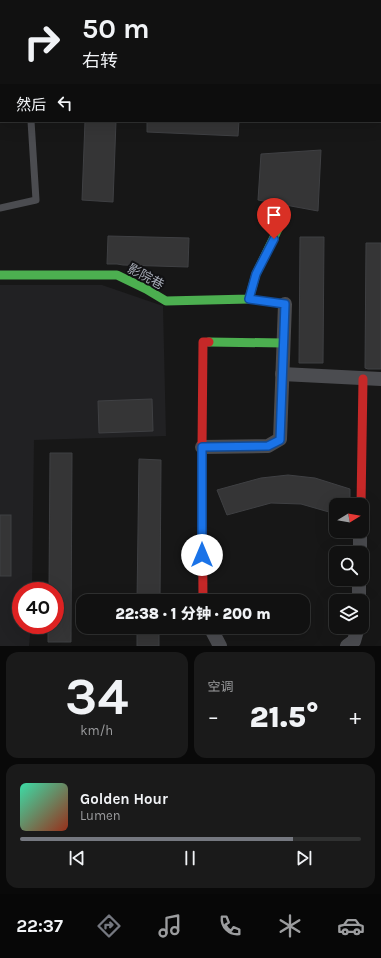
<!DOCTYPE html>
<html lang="zh">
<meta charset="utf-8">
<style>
:root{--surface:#111;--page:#1a1a1a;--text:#f1f3f6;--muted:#9c9d9f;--line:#303131;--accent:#757880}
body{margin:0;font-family:Karla,"Noto Sans SC",sans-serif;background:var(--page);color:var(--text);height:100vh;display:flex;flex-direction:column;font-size:15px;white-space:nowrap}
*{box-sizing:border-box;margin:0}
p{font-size:13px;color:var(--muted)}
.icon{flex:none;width:22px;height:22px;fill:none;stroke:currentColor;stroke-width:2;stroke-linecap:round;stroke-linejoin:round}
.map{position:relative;height:646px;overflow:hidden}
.panel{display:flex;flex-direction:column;gap:6px;padding:6px;background:#090909;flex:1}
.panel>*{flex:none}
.guide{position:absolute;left:0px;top:0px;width:381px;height:122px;box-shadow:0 4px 16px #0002,0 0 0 1px var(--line);background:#111;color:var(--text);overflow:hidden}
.needle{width:26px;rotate:79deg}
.tools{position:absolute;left:329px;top:498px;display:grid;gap:8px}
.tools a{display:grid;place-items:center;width:40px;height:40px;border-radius:8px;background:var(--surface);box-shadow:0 4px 16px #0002,0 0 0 1px var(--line);font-size:20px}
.speed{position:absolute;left:12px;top:582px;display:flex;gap:8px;font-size:20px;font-weight:700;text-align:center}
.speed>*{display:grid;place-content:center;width:52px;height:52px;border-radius:50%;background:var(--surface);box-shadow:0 4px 16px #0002,0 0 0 1px var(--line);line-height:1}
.speed .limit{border:6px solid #d22;background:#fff;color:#111}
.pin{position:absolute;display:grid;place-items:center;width:34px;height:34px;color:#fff;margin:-41px -17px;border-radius:50% 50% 50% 0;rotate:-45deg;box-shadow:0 0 4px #0007}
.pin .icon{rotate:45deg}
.me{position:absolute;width:44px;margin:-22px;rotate:0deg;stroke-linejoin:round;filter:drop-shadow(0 0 3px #0008)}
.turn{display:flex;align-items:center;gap:14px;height:84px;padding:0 16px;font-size:18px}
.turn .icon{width:52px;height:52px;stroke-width:2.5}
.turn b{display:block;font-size:28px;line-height:34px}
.then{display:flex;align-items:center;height:38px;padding:0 16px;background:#0003;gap:8px;font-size:15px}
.big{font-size:30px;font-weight:800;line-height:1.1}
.panel .tile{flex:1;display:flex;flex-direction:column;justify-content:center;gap:6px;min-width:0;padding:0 14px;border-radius:12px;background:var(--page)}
.panel .dial{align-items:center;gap:0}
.dial b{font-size:52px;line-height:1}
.song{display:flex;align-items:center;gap:12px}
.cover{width:48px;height:48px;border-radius:6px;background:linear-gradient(135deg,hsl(160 70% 55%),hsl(10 70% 35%))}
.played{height:4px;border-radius:2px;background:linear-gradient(90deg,var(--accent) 80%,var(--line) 80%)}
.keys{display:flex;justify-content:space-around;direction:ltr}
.heat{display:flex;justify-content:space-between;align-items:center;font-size:22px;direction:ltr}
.panel .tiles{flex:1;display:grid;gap:6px;grid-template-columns:1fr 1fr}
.tile:last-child{grid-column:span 2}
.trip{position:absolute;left:76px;top:594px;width:234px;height:40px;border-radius:12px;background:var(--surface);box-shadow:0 4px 16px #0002,0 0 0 1px var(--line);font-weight:800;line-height:40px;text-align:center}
.tab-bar{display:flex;height:64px;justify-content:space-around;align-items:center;background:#070707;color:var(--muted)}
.tab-bar .icon{width:28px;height:28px}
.tab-bar .selected{color:var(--accent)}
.tab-bar b{font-size:18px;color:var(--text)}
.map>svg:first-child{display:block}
.built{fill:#212123}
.building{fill:#353536;stroke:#3f4043}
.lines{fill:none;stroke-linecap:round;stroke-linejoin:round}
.lane{stroke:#4b4c50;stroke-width:7}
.street{stroke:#4b4c50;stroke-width:14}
.fast{stroke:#4caf50;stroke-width:9}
.jam{stroke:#c62828;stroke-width:9}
.route-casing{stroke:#114b97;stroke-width:10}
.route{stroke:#1a73e8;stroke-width:7}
.labels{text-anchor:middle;stroke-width:4;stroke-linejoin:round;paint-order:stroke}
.street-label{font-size:13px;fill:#a8adb8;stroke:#111113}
</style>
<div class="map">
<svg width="381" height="646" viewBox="0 0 381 646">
<rect width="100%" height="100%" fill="#171717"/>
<!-- built -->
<path class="built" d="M0 285H102L163 306 166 436 34 440 32 591H21V625H31L29 646H0Z"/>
<!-- building -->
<g class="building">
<path d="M85 121H116L113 202 82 200Z"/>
<path d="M147 121H239L238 136 147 132Z"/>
<path d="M321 150 318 211 258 200 261 154Z"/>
<path d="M108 236 189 238 188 267 123 265 117 264H107Z"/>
<path d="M300 237H324L323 363H299Z"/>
<path d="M366 243H381V369H368L365 368Z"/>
<path d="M152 399 153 431 99 433 98 401Z"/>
<path d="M50 453H72L71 642H48V625H55V591H49Z"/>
<path d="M139 459 161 460 160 601H137Z"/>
<path d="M288 475 315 478 350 489V502L349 505H336V514L301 504 271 503 227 515 217 490 261 478Z"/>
<rect x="0" y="515" width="11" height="61"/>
<rect x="137" y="627" width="22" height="19"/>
</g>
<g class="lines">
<!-- lane -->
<g class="lane">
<path d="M30 0 32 1"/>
<path d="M0 208 36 200 31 121"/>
<path d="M251 299 285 304"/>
</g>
<!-- street -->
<g class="street">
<path d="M282 374 381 379"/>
<path d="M202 447 268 446 280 439 285 304"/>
<path d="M360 553V531"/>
<path d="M359 601V579"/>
<path d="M210 627 220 646"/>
<path d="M347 646 354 641 358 627"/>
</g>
<!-- fast -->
<g class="fast">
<path d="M0 275H117L146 289 166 301 249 299 256 274 279 227"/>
<path d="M209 342 283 343"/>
</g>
<!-- jam -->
<g class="jam">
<path d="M361 505 363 379"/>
<path d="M203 601 202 447 203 342H209"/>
</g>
</g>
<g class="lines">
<defs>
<path id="route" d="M202 555V447L268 446 280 440 285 304 249 299 256 274 274 239"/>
</defs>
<!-- route casing -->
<use href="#route" class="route-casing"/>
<!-- route -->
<use href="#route" class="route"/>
</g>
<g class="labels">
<!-- street labels -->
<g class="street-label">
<text transform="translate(146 276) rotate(28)" y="5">影院巷</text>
</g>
</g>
</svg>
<div class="tools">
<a><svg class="needle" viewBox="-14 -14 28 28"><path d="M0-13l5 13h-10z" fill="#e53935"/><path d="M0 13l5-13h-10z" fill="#9c9d9f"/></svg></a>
<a><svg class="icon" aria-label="search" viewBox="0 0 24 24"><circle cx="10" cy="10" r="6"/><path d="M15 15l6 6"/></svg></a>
<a><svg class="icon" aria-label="layers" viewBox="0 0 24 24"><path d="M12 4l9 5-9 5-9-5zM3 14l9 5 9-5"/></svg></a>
</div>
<div class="speed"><div class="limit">40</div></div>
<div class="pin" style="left:274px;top:239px;background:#d93025"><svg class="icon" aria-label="arrive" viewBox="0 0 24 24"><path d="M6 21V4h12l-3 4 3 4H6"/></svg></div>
<svg class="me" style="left:202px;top:555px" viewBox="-20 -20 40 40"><circle r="19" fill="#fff"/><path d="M0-13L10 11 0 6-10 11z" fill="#1a73e8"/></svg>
<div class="trip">22:38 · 1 分钟 · 200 m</div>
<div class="guide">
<div class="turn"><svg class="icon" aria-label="right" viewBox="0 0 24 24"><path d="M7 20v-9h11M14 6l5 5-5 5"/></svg><div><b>50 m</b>右转</div></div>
<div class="then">然后<svg class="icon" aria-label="left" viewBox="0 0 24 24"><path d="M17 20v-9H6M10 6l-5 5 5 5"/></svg></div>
</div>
</div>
<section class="panel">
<div class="tiles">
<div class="tile dial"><b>34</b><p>km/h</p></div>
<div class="tile"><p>空调</p>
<div class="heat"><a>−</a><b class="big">21.5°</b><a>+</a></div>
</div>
<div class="tile">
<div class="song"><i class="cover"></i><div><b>Golden Hour</b><p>Lumen</p></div></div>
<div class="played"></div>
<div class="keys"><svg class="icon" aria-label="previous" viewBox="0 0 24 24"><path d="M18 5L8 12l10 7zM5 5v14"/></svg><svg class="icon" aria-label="pause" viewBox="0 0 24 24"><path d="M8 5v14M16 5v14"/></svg><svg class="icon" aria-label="next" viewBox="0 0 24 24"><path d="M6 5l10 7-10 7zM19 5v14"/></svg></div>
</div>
</div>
</section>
<nav class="tab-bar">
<b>22:37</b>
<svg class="icon selected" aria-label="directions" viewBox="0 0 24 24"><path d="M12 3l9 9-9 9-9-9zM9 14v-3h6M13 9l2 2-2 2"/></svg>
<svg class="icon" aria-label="music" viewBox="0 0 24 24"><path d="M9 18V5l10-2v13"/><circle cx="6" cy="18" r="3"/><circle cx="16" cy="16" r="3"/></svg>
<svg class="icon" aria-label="phone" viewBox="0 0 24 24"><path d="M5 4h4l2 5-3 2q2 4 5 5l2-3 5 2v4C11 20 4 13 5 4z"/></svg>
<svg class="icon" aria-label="climate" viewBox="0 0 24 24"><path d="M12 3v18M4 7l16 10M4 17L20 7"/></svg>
<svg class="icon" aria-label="car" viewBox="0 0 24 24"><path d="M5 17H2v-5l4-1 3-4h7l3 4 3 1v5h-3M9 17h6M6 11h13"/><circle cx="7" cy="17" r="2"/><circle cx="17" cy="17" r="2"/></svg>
</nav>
